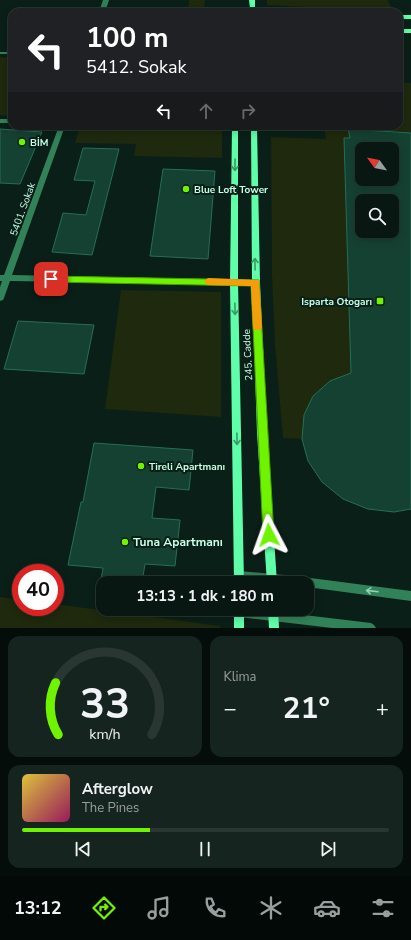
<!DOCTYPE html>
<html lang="tr">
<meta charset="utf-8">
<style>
:root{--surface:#081711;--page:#16241f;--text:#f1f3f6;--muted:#989f9f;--line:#293631;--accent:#6ef300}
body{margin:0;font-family:"Nunito Sans",sans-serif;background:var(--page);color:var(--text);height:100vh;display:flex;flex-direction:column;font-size:15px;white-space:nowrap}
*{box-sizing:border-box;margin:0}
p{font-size:13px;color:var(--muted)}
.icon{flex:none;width:22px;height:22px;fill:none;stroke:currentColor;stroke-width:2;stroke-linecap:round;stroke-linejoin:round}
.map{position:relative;height:628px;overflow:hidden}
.panel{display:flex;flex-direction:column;gap:8px;padding:8px;background:#040d09;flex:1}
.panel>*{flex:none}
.guide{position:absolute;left:8px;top:8px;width:395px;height:122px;border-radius:12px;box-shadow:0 2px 10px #0003,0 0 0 1px var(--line);background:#202124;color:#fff;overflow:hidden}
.needle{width:26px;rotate:303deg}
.buttons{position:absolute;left:355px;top:142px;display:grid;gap:8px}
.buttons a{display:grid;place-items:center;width:44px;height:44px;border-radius:8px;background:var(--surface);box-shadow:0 2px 10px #0003,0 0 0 1px var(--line);font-size:20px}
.speed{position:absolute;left:12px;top:564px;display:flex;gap:8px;font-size:20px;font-weight:700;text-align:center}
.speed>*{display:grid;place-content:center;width:52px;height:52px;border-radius:50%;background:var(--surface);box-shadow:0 2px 10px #0003,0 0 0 1px var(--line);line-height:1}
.speed .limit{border:6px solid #d22;background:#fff;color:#111}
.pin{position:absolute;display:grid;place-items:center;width:34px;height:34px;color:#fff;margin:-17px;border-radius:8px;box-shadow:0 2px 6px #0006}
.me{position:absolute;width:44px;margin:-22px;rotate:356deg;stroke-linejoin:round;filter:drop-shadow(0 0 3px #0008)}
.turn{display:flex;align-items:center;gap:14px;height:84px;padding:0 12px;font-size:18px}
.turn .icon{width:52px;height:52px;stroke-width:2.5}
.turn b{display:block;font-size:28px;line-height:34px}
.lanes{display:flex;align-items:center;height:38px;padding:0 12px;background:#0003;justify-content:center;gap:20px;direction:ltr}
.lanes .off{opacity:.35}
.big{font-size:30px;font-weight:700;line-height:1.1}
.panel .card{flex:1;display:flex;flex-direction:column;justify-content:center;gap:6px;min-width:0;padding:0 14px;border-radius:12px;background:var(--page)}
.panel .dial{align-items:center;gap:0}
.dial svg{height:104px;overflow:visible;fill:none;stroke:var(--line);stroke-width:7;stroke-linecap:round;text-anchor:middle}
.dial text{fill:var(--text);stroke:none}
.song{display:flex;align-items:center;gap:12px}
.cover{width:48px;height:48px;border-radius:6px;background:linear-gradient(135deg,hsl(50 70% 55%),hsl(330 70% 35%))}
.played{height:4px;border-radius:2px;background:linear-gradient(90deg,var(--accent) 35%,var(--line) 35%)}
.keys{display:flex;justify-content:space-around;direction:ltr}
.heat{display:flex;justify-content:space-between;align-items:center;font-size:22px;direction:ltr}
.panel .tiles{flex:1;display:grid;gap:8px;grid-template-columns:1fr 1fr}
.card:last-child{grid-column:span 2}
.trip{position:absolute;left:96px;top:576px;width:218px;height:40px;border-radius:12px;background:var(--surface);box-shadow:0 2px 10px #0003,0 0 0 1px var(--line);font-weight:700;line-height:40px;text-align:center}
.menu{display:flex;height:64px;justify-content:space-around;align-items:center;background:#030907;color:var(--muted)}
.menu .icon{width:28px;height:28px}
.menu .selected{color:var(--accent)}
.menu b{font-size:18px;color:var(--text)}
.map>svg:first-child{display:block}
.green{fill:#1e290d}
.building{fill:#154132;stroke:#256f55;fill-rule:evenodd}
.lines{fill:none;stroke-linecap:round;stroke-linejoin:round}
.lane{fill:#318258;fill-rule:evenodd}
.street{fill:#318258;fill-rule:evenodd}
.secondary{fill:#5fffaa;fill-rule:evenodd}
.oneway{stroke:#399a68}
.oneway2{stroke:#93d3b5}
.route{fill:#6ef300;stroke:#489e00}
.slow{fill:#f59e0b}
.poi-dot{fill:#6ef300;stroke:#0a1f17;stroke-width:1.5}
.labels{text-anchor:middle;stroke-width:4;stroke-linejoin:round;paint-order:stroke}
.poi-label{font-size:10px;font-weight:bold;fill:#c8ffe7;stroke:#0a1f17;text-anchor:start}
.street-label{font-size:10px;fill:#c8ffe7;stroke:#0a1f17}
.near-poi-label{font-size:12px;font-weight:bold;fill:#c8ffe7;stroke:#0a1f17;text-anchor:start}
</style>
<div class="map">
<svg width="411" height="628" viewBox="0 0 411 628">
<rect width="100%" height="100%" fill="#0a1f17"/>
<!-- green -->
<g class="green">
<path d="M189 0H205L204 12H188Z"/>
<path d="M267 0H388L393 12 267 5Z"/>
<path d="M0 57 12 58V116L0 115Z"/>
<path d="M399 83H411V133L348 129 350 138H344L351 373 330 381 313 396 304 415 302 439 283 438 275 344 272 275 271 137 326 139 324 126H399Z"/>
<path d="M80 126H222V158L134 156 136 144 75 143Z"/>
<path d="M121 290 221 292V417L105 409Z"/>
<path d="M0 597 21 600V607H55V604L220 626V628H0Z"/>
</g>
<!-- building -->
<g class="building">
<path d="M0 129 42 132 20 184 0 183Z"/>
<path d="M348 129 411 133V509L394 512 368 509 343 499 322 482 308 461 302 439 304 415 313 396 330 381 351 373 344 138H350ZM362 149H392V179H362ZM362 201H392V231H362Z"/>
<path d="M83 148 119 149 92 255 52 252 63 213 86 215 95 181 74 180Z"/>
<path d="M163 169 215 171 208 259 150 256Z"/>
<path d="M18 321 94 325 84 374 4 369Z"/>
<path d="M94 443 193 450 189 490 156 487 152 518 180 520 175 566 145 564 142 583 101 580 103 568 68 565 81 502H83Z"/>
</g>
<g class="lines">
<!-- lane -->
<g class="lane">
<rect x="0" y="52" width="12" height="2"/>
<rect x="0" y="119" width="12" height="4"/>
<path d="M239 571 295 576 411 591V601L307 587V583H266L239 581 236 579 234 576 236 573Z"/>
<path d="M236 609H253L371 623 374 625 376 628H332L239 617 236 615 234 612Z"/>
</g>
<!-- street -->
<g class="street">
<path d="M103 0H109L105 12H99Z"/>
<path d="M59 126H65L12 275 256 280 259 281 260 283 259 285 10 281 4 298 3 300 0 301V287L2 281H0V275H4Z"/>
</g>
<!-- secondary -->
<g class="secondary">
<path d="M249 0H255V8L312 10 315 12C299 12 242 14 233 9L236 7 250 8Z"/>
<rect x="399" y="15" width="12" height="4"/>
<rect x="399" y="29" width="12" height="4"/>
<path d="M232 126H238V282L244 583H234L230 282Z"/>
<path d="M251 126H257L260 283 267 433 277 583H267L257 433 252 283Z"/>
<rect x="234" y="609" width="10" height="19"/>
<path d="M268 609H278L279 628H269Z"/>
</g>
</g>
<!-- one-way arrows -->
<defs><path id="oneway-shaft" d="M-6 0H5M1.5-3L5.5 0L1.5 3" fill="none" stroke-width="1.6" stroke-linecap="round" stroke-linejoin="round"/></defs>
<g class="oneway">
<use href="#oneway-shaft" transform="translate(235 165) rotate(91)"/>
<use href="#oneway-shaft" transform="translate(255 264) rotate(-91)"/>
<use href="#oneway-shaft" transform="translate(235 309) rotate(89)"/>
<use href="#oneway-shaft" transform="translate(237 439) rotate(89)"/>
</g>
<use class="oneway2" href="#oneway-shaft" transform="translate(372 591) rotate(-173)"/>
<!-- route -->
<path class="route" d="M51 276 259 280 274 535 273 539 269 541 265 539 263 535 251 286 51 282 46 279Z"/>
<!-- slow -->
<path class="slow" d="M208 278 259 280 262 327 261 330H254L253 327 251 286 208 285 204 281Z"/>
<!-- markers -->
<g class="poi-dot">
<circle cx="22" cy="142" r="4"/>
<circle cx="186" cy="189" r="4"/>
<rect x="376" y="297" width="8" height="8" rx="2"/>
<circle cx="141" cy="466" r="4"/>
<circle cx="125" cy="542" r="4"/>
</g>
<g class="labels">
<!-- poi labels -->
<g class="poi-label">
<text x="30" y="146">BİM</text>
<text x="194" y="193">Blue Loft Tower</text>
<text x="372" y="305" text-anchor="end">Isparta Otogarı</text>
<text x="149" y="470">Tireli Apartmanı</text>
</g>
<!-- street labels -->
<g class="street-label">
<text transform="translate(22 209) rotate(-70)" y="4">5401. Sokak</text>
<text transform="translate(247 355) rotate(-93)" y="4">245. Cadde</text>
</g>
<!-- near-poi labels -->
<g class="near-poi-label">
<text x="133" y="546">Tuna Apartmanı</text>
</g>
</g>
</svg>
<div class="buttons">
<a><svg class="needle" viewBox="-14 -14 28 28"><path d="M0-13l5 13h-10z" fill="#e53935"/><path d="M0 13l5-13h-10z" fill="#989f9f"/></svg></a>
<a><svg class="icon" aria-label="search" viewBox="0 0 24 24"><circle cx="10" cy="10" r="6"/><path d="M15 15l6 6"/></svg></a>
</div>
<div class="speed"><div class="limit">40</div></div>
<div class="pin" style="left:51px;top:279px;background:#d93025"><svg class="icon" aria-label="arrive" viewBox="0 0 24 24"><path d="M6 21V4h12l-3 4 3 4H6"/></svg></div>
<svg class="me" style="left:269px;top:535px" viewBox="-20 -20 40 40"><path d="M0-17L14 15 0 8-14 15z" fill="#6ef300" stroke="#fff" stroke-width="4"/></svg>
<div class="trip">13:13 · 1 dk · 180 m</div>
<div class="guide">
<div class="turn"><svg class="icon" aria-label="left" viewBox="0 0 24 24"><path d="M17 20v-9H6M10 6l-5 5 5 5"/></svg><div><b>100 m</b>5412. Sokak</div></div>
<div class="lanes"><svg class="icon" aria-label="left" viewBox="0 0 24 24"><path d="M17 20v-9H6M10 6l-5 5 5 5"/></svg><svg class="icon off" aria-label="ahead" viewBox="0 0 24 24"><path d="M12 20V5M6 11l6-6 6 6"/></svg><svg class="icon off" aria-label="right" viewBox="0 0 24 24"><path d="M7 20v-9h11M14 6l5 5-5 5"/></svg></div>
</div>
</div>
<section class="panel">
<div class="tiles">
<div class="card dial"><svg viewBox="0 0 100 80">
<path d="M14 69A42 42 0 1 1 86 69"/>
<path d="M14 69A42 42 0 0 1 12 29" stroke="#6ef300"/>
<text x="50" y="56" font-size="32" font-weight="700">33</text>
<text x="50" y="72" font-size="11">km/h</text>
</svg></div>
<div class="card"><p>Klima</p>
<div class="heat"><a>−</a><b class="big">21°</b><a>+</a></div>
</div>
<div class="card">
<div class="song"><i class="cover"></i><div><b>Afterglow</b><p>The Pines</p></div></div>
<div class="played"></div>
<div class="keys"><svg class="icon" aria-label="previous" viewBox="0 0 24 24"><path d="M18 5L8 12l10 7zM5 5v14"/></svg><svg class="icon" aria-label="pause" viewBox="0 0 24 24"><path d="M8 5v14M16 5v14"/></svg><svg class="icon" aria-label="next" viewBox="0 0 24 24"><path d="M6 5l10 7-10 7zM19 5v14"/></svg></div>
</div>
</div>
</section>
<nav class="menu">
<b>13:12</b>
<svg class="icon selected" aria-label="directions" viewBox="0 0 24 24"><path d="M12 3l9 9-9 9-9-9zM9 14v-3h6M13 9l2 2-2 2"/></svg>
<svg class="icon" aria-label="music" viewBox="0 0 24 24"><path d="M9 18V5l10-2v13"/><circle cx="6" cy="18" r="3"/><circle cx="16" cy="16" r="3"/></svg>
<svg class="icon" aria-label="phone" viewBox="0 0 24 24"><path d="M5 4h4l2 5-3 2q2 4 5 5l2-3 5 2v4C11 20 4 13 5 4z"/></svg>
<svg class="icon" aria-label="climate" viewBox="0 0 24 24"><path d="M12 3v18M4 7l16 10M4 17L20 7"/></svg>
<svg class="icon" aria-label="car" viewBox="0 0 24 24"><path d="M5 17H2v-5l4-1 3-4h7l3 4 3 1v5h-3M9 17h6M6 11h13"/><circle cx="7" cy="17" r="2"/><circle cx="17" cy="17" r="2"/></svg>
<svg class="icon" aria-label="filters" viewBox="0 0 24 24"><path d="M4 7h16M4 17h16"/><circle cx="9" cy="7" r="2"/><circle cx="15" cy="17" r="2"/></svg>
</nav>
